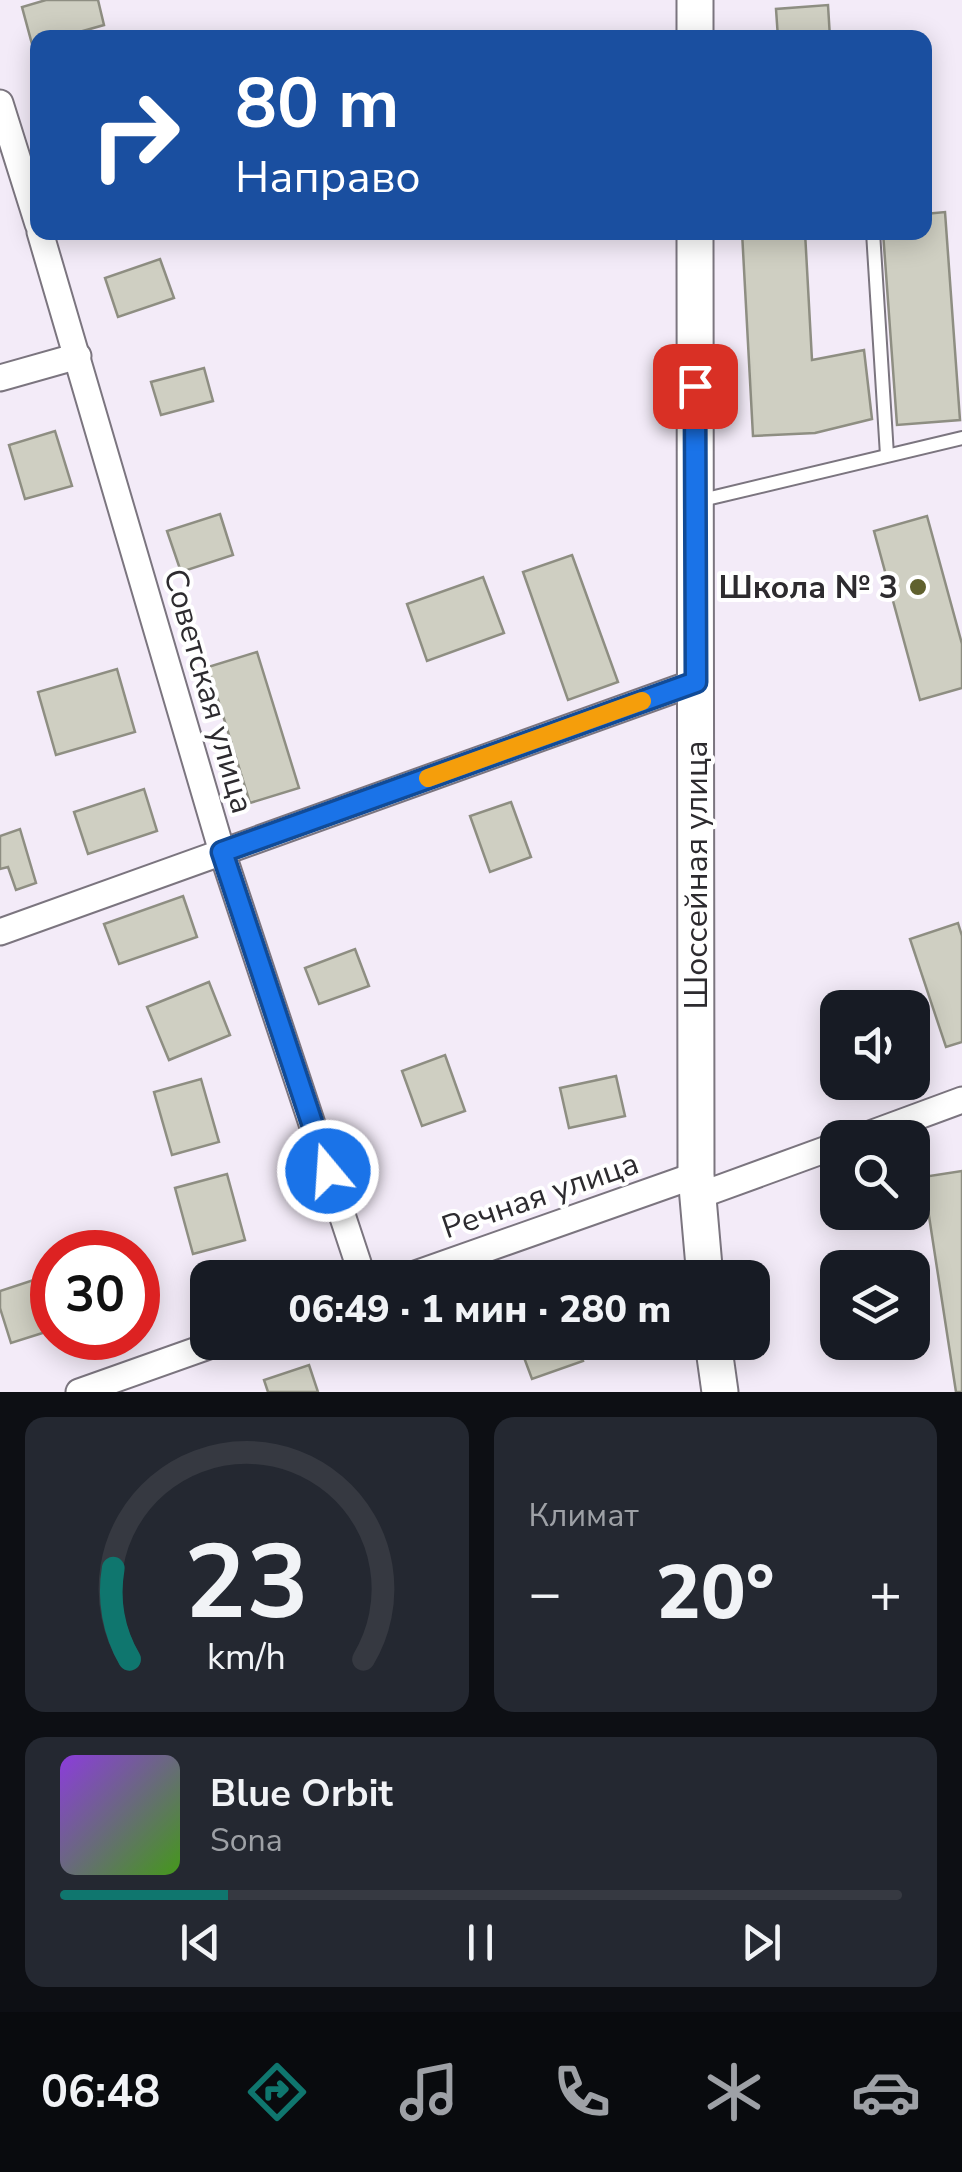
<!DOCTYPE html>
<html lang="ru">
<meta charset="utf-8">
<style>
:root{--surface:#171b24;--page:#242831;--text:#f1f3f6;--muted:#9ea1a6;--line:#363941;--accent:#0f766e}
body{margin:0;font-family:"Nunito Sans",sans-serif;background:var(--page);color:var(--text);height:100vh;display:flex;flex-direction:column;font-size:38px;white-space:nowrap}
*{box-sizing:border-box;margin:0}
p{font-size:32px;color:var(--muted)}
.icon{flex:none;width:55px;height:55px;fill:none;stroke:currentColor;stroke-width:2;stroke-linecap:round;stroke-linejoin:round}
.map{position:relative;height:1392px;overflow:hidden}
.panel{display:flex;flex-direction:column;gap:25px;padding:25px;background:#0d0f14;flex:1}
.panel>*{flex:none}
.hud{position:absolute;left:30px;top:30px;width:902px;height:210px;border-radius:20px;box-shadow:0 5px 25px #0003;background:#1a4fa0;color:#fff;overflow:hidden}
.buttons{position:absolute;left:820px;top:990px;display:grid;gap:20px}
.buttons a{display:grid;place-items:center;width:110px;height:110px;border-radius:20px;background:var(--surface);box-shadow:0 5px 25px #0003;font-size:50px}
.speed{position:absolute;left:30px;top:1230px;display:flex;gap:20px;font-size:50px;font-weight:700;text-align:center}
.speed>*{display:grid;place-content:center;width:130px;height:130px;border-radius:50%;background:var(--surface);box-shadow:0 5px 25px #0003;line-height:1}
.speed .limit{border:15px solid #d22;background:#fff;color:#111}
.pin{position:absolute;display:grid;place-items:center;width:85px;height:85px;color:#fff;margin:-42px;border-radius:20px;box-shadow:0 5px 15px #0006}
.me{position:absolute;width:110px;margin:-55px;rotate:342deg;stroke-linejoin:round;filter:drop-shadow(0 0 8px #0008)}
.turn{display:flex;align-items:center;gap:35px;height:210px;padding:0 40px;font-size:45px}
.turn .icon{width:130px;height:130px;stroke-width:2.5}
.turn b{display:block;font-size:70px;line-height:85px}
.big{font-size:75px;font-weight:800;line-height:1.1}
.panel .card{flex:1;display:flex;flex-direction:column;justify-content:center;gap:15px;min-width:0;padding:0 35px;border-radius:20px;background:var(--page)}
.panel .dial{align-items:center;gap:0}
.dial svg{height:260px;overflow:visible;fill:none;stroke:var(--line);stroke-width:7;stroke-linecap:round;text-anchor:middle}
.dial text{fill:var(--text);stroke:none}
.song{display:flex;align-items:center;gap:30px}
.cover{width:120px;height:120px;border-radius:15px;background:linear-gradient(135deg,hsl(270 70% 55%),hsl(100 70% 35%))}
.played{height:10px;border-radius:5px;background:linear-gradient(90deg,var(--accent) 20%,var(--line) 20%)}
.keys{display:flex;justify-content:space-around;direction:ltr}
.heat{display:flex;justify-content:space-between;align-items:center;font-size:55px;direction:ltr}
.panel .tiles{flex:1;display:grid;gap:25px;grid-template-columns:1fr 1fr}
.card:last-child{grid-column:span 2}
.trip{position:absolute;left:190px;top:1260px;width:580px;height:100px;border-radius:20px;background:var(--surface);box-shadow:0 5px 25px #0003;font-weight:800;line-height:100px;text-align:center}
.tabs{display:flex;height:160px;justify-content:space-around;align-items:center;background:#090b0e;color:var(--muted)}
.tabs .icon{width:70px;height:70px}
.tabs .on{color:var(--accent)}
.tabs b{font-size:45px;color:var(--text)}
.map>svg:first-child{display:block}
.building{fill:#cfcfc2;stroke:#8e8e82;stroke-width:2.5}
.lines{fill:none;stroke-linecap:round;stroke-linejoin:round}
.service-casing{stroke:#7b757f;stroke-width:16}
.minor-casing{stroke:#7b757f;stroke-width:29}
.secondary-casing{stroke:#7b757f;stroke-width:39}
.service{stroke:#fff;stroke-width:12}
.minor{stroke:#fff;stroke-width:25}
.secondary{stroke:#fff;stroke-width:35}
.route-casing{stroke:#114b97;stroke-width:25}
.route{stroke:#1a73e8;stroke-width:18}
.slow{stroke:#f59e0b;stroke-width:18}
.poi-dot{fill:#60612e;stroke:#fff;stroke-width:4}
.labels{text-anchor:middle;stroke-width:8;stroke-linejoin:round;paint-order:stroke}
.poi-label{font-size:32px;font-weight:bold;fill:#2d2b2f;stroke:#fff;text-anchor:end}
.street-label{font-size:32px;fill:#2d2b2f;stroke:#fff}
</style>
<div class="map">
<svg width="962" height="1392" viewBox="0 0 962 1392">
<rect width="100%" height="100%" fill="#f3ebf8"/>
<!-- building -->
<g class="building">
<path d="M46 0H98L104 25 58 38H38V43L32 44 22 7Z"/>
<path d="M828 5 830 38H778L776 9Z"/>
<path d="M945 212 960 420 897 425 883 232H925V214Z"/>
<path d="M742 232H805L812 360 864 350 872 419 815 433 753 436Z"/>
<path d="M160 259 174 298 118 317 105 278Z"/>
<path d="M204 368 213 401 161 415 151 382Z"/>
<path d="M55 431 72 486 25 499 9 445Z"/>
<path d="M220 514 233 555 181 572 167 531Z"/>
<path d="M927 516 962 644V688L920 700 874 531Z"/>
<path d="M572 555 618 682 568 700 523 572Z"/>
<path d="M483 577 504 633 427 661 407 604Z"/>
<path d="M257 652 299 788 250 803 208 667Z"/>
<path d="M117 669 135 732 56 755 38 692Z"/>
<path d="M144 789 157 831 88 854 74 812Z"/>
<path d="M511 802 531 857 490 872 470 816Z"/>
<path d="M20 829 36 883 16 890 8 867 0 869V836Z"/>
<path d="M183 896 197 937 119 964 104 924Z"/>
<path d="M958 923 962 936V1042L946 1047 910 939Z"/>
<path d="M355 949 369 986 319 1004 305 968Z"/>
<path d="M209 982 230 1035 169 1060 147 1007Z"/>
<path d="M445 1055 465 1111 422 1126 402 1071Z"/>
<path d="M616 1076 625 1116 569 1128 560 1088Z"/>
<path d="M201 1079 219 1142 172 1155 154 1092Z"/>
<path d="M962 1171V1392H956L923 1177Z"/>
<path d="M227 1174 245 1240 193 1254 175 1188Z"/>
<path d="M52 1274V1330L11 1343 0 1308V1291Z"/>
<path d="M523 1342H577L583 1361 532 1379 519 1344Z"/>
<path d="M309 1365 318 1392H268L264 1380Z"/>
</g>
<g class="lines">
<defs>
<g id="service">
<path d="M873 232 887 455"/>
<path d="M698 501 962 438"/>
</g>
<g id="minor">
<path d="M0 103 38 224"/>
<path d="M40 232 222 852 363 1278"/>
<path d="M0 378 78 356"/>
<path d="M0 932 696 682"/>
<path d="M859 1138 962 1100"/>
<path d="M698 1196 838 1145"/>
<path d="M404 1278 696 1175"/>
<path d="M79 1392 220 1342"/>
</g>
<g id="secondary">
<path d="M695 0V38"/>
<path d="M695 232 696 1175 705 1278"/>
<path d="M713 1342 720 1392"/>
</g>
</defs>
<!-- service casing -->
<use href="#service" class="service-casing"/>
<!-- minor casing -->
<use href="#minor" class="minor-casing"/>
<!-- secondary casing -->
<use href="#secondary" class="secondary-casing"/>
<!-- service -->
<use href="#service" class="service"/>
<!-- minor -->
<use href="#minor" class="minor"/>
<!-- secondary -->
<use href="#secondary" class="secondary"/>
</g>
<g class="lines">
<defs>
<path id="route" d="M328 1171 222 852 696 682 695 386"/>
</defs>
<!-- route casing -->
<use href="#route" class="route-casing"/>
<!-- route -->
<use href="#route" class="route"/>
<!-- slow -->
<path class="slow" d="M428 778 642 701"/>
</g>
<!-- markers -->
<circle class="poi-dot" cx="918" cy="587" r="10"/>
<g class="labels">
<!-- poi labels -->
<g class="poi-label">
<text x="898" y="598">Школа № 3</text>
</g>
<!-- street labels -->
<g class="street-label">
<text transform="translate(209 691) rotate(74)" y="11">Советская улица</text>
<text transform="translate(696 875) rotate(-90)" y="11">Шоссейная улица</text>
<text transform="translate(540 1195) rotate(-19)" y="11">Речная улица</text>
</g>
</g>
</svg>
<div class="buttons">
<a><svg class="icon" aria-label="sound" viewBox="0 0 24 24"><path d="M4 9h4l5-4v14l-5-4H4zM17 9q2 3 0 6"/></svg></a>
<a><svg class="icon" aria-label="search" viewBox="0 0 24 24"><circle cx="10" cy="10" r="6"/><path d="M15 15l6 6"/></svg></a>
<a><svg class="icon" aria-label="layers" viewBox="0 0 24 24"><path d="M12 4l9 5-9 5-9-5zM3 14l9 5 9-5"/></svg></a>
</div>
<div class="speed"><div class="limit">30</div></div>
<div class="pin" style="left:695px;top:386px;background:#d93025"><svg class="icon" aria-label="arrive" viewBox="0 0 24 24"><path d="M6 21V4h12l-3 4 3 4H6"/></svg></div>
<svg class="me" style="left:328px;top:1171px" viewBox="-20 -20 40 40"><circle r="17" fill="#1a73e8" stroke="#fff" stroke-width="3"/><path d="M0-11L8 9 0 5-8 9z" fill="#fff"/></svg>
<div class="trip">06:49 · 1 мин · 280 m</div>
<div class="hud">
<div class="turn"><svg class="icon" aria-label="right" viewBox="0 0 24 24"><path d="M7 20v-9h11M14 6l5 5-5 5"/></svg><div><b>80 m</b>Направо</div></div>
</div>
</div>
<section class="panel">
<div class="tiles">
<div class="card dial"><svg viewBox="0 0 100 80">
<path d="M14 69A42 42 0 1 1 86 69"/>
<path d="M14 69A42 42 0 0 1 9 41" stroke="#0f766e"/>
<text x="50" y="56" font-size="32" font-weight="700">23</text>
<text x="50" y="72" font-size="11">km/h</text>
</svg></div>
<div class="card"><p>Климат</p>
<div class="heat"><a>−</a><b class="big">20°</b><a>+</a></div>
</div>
<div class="card">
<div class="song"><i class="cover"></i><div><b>Blue Orbit</b><p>Sona</p></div></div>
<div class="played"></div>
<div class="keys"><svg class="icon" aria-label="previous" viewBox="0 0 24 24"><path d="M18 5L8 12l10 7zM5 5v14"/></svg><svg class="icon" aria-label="pause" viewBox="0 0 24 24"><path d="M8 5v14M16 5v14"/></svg><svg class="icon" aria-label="next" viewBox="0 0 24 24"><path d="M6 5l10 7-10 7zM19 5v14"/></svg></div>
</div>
</div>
</section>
<nav class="tabs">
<b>06:48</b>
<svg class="icon on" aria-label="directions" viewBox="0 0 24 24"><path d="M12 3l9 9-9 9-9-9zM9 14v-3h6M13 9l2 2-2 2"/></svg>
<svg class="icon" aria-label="music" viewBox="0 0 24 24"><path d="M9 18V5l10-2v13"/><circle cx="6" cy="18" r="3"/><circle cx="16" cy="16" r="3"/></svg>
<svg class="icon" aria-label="phone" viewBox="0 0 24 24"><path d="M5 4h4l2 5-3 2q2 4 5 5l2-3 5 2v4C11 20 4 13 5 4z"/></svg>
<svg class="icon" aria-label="climate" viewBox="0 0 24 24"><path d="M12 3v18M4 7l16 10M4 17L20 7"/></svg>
<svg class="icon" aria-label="car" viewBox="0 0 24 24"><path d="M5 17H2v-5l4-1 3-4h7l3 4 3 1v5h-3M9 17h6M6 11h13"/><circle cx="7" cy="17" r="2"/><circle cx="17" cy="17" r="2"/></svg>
</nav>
